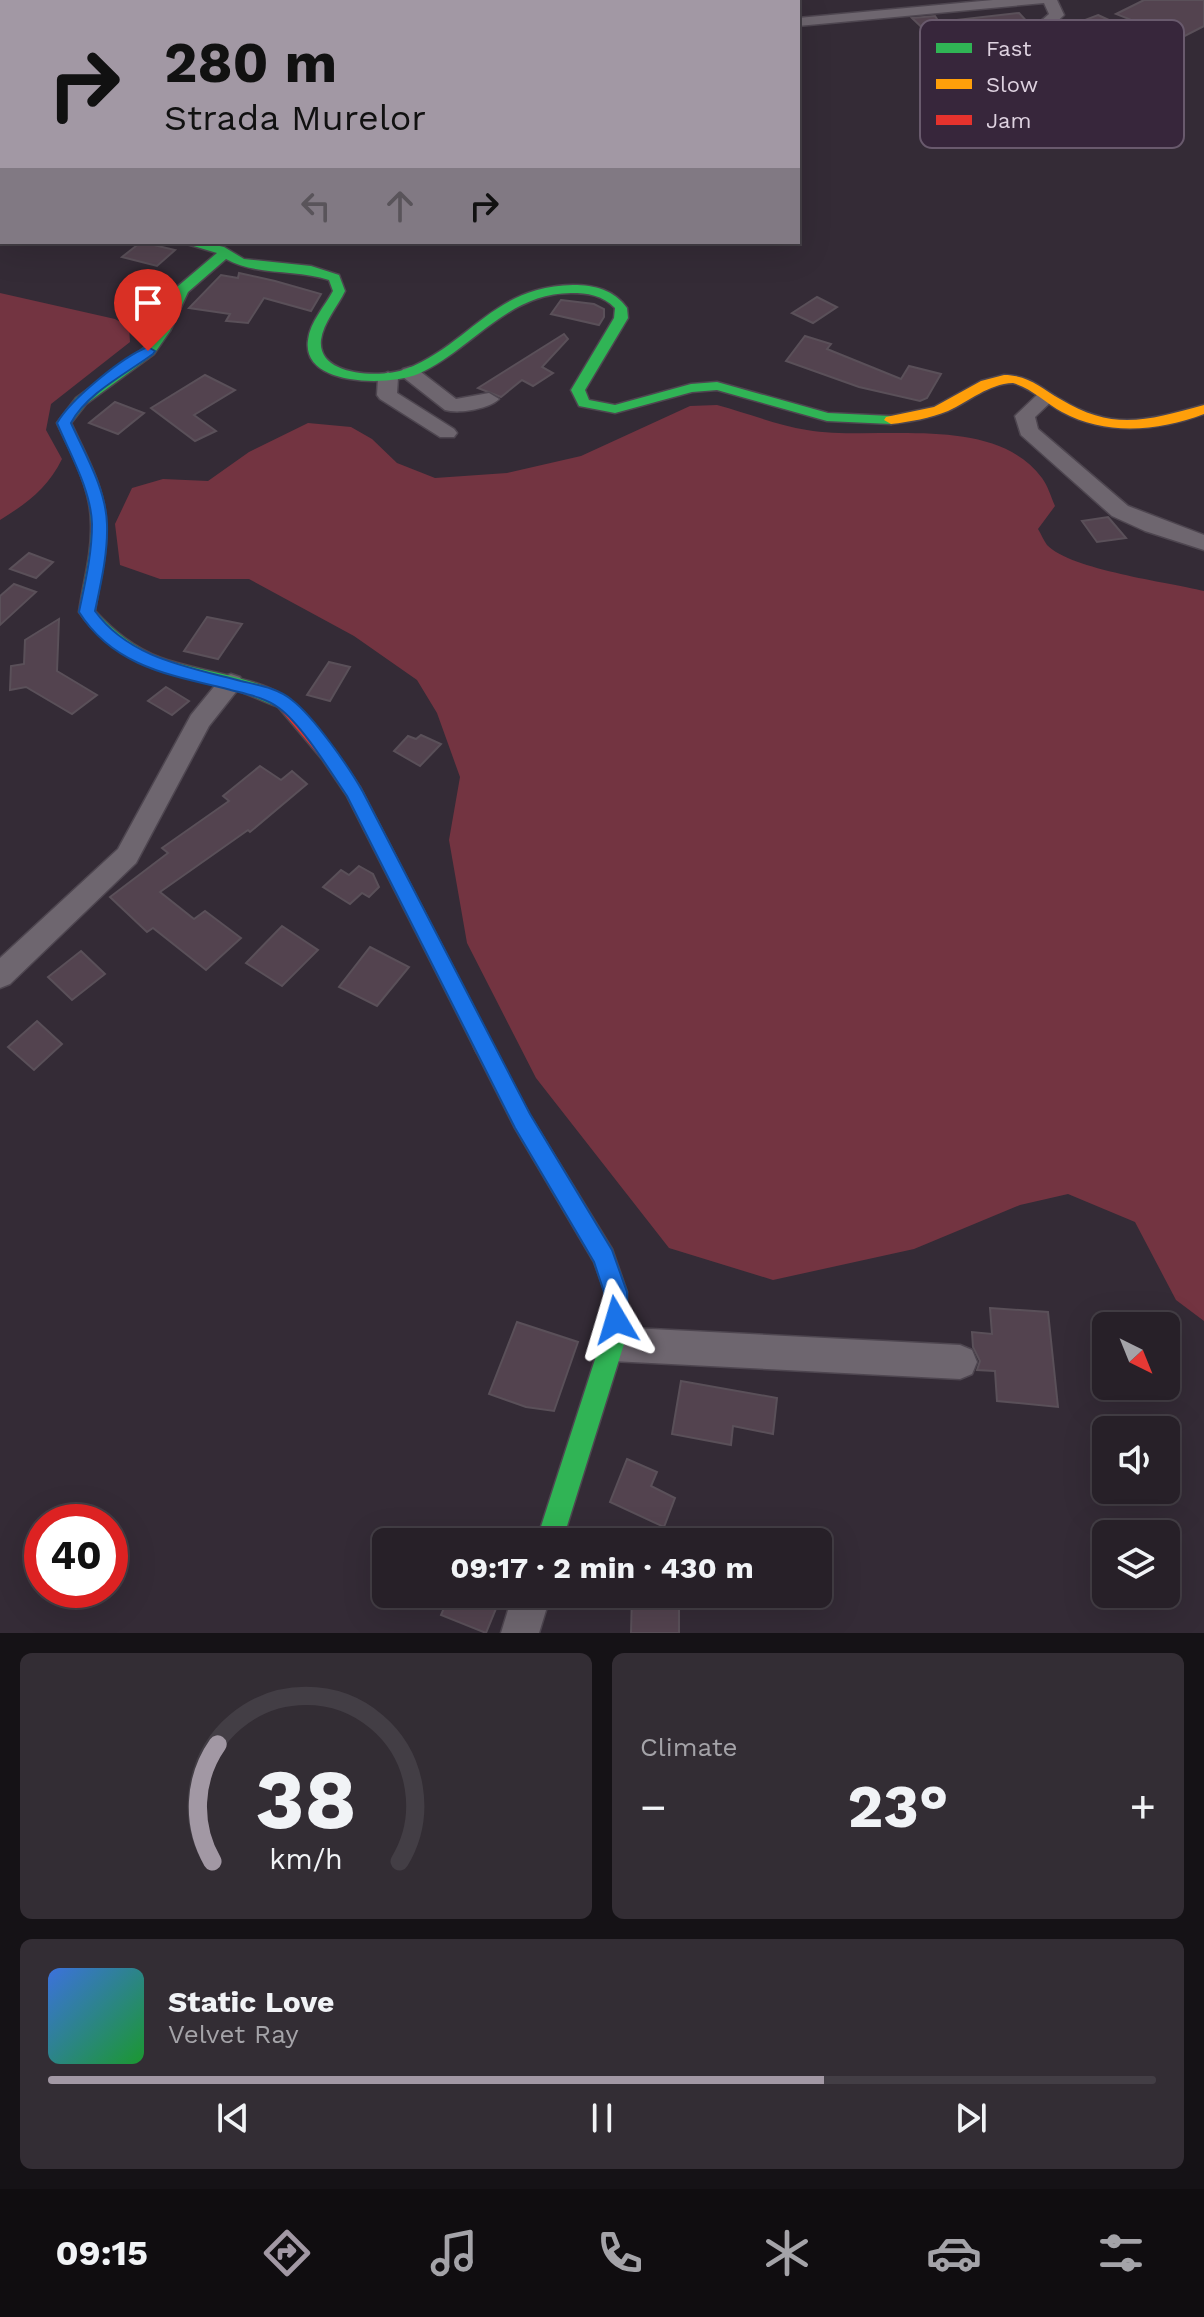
<!DOCTYPE html>
<meta charset="utf-8">
<style>
:root{--surface:#272028;--page:#332d34;--text:#f1f3f6;--muted:#a4a3a8;--line:#433e45;--accent:#a298a4}
body{margin:0;font-family:"Work Sans",sans-serif;background:var(--page);color:var(--text);height:100vh;display:flex;flex-direction:column;font-size:30px;white-space:nowrap}
*{box-sizing:border-box;margin:0}
p{font-size:26px;color:var(--muted)}
.icon{flex:none;width:44px;height:44px;fill:none;stroke:currentColor;stroke-width:2;stroke-linecap:round;stroke-linejoin:round}
.map{position:relative;height:1633px;overflow:hidden}
.sheet{display:flex;flex-direction:column;gap:20px;padding:20px;background:#151216;flex:1}
.sheet>*{flex:none}
.top-card{position:absolute;left:0px;top:0px;width:800px;height:244px;box-shadow:0 8px 32px #0002,0 0 0 2px var(--line);background:#a298a4;color:#111;overflow:hidden}
.needle{width:52px;rotate:137deg}
.tools{position:absolute;left:1092px;top:1312px;display:grid;gap:16px}
.tools a{display:grid;place-items:center;width:88px;height:88px;border-radius:12px;background:var(--surface);box-shadow:0 8px 32px #0002,0 0 0 2px var(--line);font-size:40px}
.speed{position:absolute;left:24px;top:1504px;display:flex;gap:16px;font-size:40px;font-weight:700;text-align:center}
.speed>*{display:grid;place-content:center;width:104px;height:104px;border-radius:50%;background:var(--surface);box-shadow:0 8px 32px #0002,0 0 0 2px var(--line);line-height:1}
.speed .limit{border:12px solid #d22;background:#fff;color:#111}
.pin{position:absolute;display:grid;place-items:center;width:68px;height:68px;color:#fff;margin:-82px -34px;border-radius:50% 50% 50% 0;rotate:-45deg;box-shadow:0 0 8px #0007}
.pin .icon{rotate:45deg}
.me{position:absolute;width:88px;margin:-44px;rotate:353deg;stroke-linejoin:round;filter:drop-shadow(0 0 6px #0008)}
.turn{display:flex;align-items:center;gap:28px;height:168px;padding:0 32px;font-size:36px}
.turn .icon{width:104px;height:104px;stroke-width:2.5}
.turn b{display:block;font-size:56px;line-height:68px}
.lanes{display:flex;align-items:center;height:76px;padding:0 32px;background:#0003;justify-content:center;gap:40px;direction:ltr}
.lanes .off{opacity:.35}
.big{font-size:60px;font-weight:700;line-height:1.1}
.sheet .widget{flex:1;display:flex;flex-direction:column;justify-content:center;gap:12px;min-width:0;padding:0 28px;border-radius:12px;background:var(--page)}
.sheet .dial{align-items:center;gap:0}
.dial svg{height:208px;overflow:visible;fill:none;stroke:var(--line);stroke-width:7;stroke-linecap:round;text-anchor:middle}
.dial text{fill:var(--text);stroke:none}
.song{display:flex;align-items:center;gap:24px}
.cover{width:96px;height:96px;border-radius:12px;background:linear-gradient(135deg,hsl(220 70% 55%),hsl(130 70% 35%))}
.played{height:8px;border-radius:4px;background:linear-gradient(90deg,var(--accent) 70%,var(--line) 70%)}
.keys{display:flex;justify-content:space-around;direction:ltr}
.heat{display:flex;justify-content:space-between;align-items:center;font-size:44px;direction:ltr}
.sheet .tiles{flex:1;display:grid;gap:20px;grid-template-columns:1fr 1fr}
.widget:last-child{grid-column:span 2}
.trip{position:absolute;left:372px;top:1528px;width:460px;height:80px;border-radius:12px;background:var(--surface);box-shadow:0 8px 32px #0002,0 0 0 2px var(--line);font-weight:700;line-height:80px;text-align:center}
.dock{display:flex;height:128px;justify-content:space-around;align-items:center;background:#100d10;color:var(--muted)}
.dock .icon{width:56px;height:56px}
.dock .active{color:var(--accent)}
.dock b{font-size:36px;color:var(--text)}
.map>svg:first-child{display:block}
.green{fill:#733441}
.building{fill:#53434f;stroke:#5a5059;stroke-width:2}
.lines{fill:none;stroke-linecap:round;stroke-linejoin:round}
.street-casing{stroke:#4e4650;stroke-width:3}
.fast-casing{stroke:#4e4650;stroke-width:3}
.slow-casing{stroke:#4e4650;stroke-width:3}
.jam-casing{stroke:#4e4650;stroke-width:3}
.street{fill:#6e666f;fill-rule:evenodd}
.fast{fill:#30b455;fill-rule:evenodd}
.slow{fill:#ff9f0a;fill-rule:evenodd}
.jam{fill:#e5322d;fill-rule:evenodd}
.route{fill:#1a73e8;stroke:#114b97;stroke-width:2}
.key{fill:#37263b;stroke:#695a6d;stroke-width:2}
.key-label{font-size:22px;fill:#ded2e0}
</style>
<div class="map">
<svg width="1204" height="1633" viewBox="0 0 1204 1633">
<rect width="100%" height="100%" fill="#342b36"/>
<!-- green -->
<g class="green">
<path d="M0 293 115 319 129 327 130 342 51 404 46 430 62 459C48 488 26 504 0 520Z"/>
<path d="M717 405C747 413 777 425 807 430 876 442 993 412 1042 478 1048 486 1051 497 1055 506L1038 529C1041 534 1044 541 1047 545 1071 570 1168 582 1204 591V1321L1176 1300 1135 1222 1068 1194 1020 1205 914 1249 773 1280 669 1248 536 1078 467 943 449 840 460 777 437 713 417 680 354 636 249 579H160L120 565 115 524 132 488 163 479 208 481 249 452 308 423 351 427 372 439 397 463 435 478 507 473 581 456 690 406Z"/>
</g>
<!-- building -->
<g class="building">
<path d="M1144 0H1204V26L1179 39 1116 14Z"/>
<path d="M1019 13 1031 26 1032 37 1061 51 1048 56 1001 37 955 44 958 48 951 55 912 18 935 16 939 22Z"/>
<path d="M1098 15 1124 27 1081 43 1056 31Z"/>
<path d="M141 242 175 250 157 266 122 257Z"/>
<path d="M239 273 275 281 321 294 311 311 264 298 248 323 226 321 230 314 189 308 221 275 238 278Z"/>
<path d="M817 297 837 307 813 323 792 313Z"/>
<path d="M561 300 594 304 604 309V317L599 325 551 314Z"/>
<path d="M564 334 568 339 542 367 553 373 533 386 522 380 501 397 478 388Z"/>
<path d="M805 336 831 344 827 349 901 379 909 366 941 374 927 398 920 401 859 387 786 361Z"/>
<path d="M205 375 235 390 194 415 216 431 195 441 151 408Z"/>
<path d="M115 402 144 413 118 434 89 423Z"/>
<path d="M1108 517 1126 538 1097 542 1082 521Z"/>
<path d="M29 553 53 562 36 578 10 569Z"/>
<path d="M14 584 36 592 0 625V596Z"/>
<path d="M207 617 242 624 218 659 184 651Z"/>
<path d="M59 619 57 671 97 695 72 714 26 687 10 690 11 666 24 664 25 640Z"/>
<path d="M329 662 350 667 330 701 307 695Z"/>
<path d="M166 687 189 701 172 715 148 701Z"/>
<path d="M421 735 441 744 420 766 394 751 408 736 416 739Z"/>
<path d="M260 766 281 780 292 771 307 784 250 832 248 830 160 892 194 919 205 911 241 938 206 970 153 928 147 932 110 897 168 853 162 848 229 801 223 796Z"/>
<path d="M359 866 373 874 379 887 369 897 362 893 350 904 323 887 341 870 349 875Z"/>
<path d="M282 926 318 950 282 986 246 963Z"/>
<path d="M370 947 409 967 377 1006 339 987Z"/>
<path d="M81 951 105 974 72 1000 48 977Z"/>
<path d="M37 1021 62 1044 34 1070 8 1047Z"/>
<path d="M990 1308 1048 1312 1058 1407 997 1401 995 1371 977 1370 980 1361 973 1347 972 1332 992 1334Z"/>
<path d="M517 1322 578 1342 554 1411 526 1407 489 1394Z"/>
<path d="M681 1381 777 1398 773 1434 733 1426 731 1445 672 1434Z"/>
<path d="M627 1459 657 1472 651 1486 675 1498 664 1527 610 1502Z"/>
<path d="M450 1594H502L486 1633 441 1615Z"/>
<path d="M632 1594H679V1633H631Z"/>
</g>
<g class="lines">
<defs>
<g id="street">
<path d="M993 0H1057L1064 15 1048 30 1161 87C1172 103 1176 111 1165 127L1159 129 1151 124C1159 113 1158 105 1150 93L1033 34V28L1049 14 1044 3 798 26V18Z"/>
<path d="M2 100V110L0 111V101Z"/>
<rect x="0" y="199" width="2" height="10"/>
<path d="M410 367 417 369 456 399 489 393 499 399C489 409 459 414 445 410L403 377 400 373 403 369Z"/>
<path d="M388 372 398 378 397 393 454 429 457 433 454 437H440L380 399 377 395 378 378Z"/>
<path d="M1046 391 1056 397 1035 417 1038 429 1128 506 1204 535V550L1145 531 1112 516 1021 435 1015 416 1039 393Z"/>
<path d="M231 674 240 677 243 683 209 726 136 863 10 984 0 988V958L118 849 191 715 222 677Z"/>
<path d="M612 1327 960 1345 972 1350 977 1362 972 1374 960 1379 612 1361 600 1356 595 1344 600 1332Z"/>
<path d="M513 1594H551L539 1633H501Z"/>
</g>
<g id="fast">
<path d="M584 0H607L583 2Z"/>
<path d="M180 242H202L224 247 244 259 311 266 339 275 345 291C338 306 323 323 321 340 317 377 383 378 406 369 471 343 494 286 573 285 595 285 614 290 627 308L628 318 585 390 589 400 615 405 691 384 717 382 828 413 891 416 898 420 891 424 827 421 717 390 692 392 615 413 579 406 571 390 614 318 615 308C602 295 588 293 571 293 507 293 472 350 418 374 390 386 301 387 308 340 310 322 325 306 333 291L329 280C297 269 256 276 226 259L188 292 170 331 154 354 86 404 71 423C86 455 105 488 106 523 108 553 99 582 95 611 114 631 134 648 161 658 191 670 273 679 290 702L288 706 282 708C264 703 248 693 230 688 173 672 115 665 79 612 83 583 92 554 91 524 91 488 72 455 57 423L76 398 144 348 157 331 177 287 217 253Z"/>
<path d="M484 1038 491 1041 529 1114 612 1249 627 1292 624 1344 562 1542H536L600 1344 605 1292 594 1262 515 1128 474 1047 477 1041Z"/>
</g>
<g id="slow">
<path d="M639 0H663L638 2Z"/>
<path d="M0 92H2L0 99Z"/>
<path d="M1004 375C1028 375 1041 388 1060 399 1114 432 1148 420 1204 405V414C1159 431 1106 436 1062 412 1046 403 1031 388 1013 383 988 384 970 401 948 411 930 418 910 422 891 424L884 420 886 417 934 407 981 381Z"/>
</g>
<path id="jam" d="M282 696 288 698 334 749 360 787 491 1041 494 1047 491 1053 484 1056 477 1053 347 796 322 759 274 702Z"/>
</defs>
<!-- street casing -->
<use href="#street" class="street-casing"/>
<!-- fast casing -->
<use href="#fast" class="fast-casing"/>
<!-- slow casing -->
<use href="#slow" class="slow-casing"/>
<!-- jam casing -->
<use href="#jam" class="jam-casing"/>
<!-- street -->
<use href="#street" class="street"/>
<!-- fast -->
<use href="#fast" class="fast"/>
<!-- slow -->
<use href="#slow" class="slow"/>
<!-- jam -->
<use href="#jam" class="jam"/>
</g>
<!-- route -->
<path class="route" d="M148 347 155 351 153 354C126 374 87 393 71 423 85 454 106 489 107 524 108 553 101 583 95 611 129 658 188 667 241 681 258 685 278 688 292 700 314 717 349 767 363 792L530 1114 612 1250 627 1292 628 1320 625 1328 616 1332 608 1328 605 1320 604 1292 594 1262 515 1128 347 796C330 771 302 725 279 708 264 697 245 694 227 689 169 675 113 666 79 612 85 583 92 554 92 524 91 490 70 454 57 423 70 400 123 356 148 347Z"/>
<!-- legend -->
<rect x="920" y="20" width="264" height="128" rx="12" class="key"/>
<rect x="936" y="43" width="36" height="10" fill="#30b455"/>
<rect x="936" y="79" width="36" height="10" fill="#ff9f0a"/>
<rect x="936" y="115" width="36" height="10" fill="#e5322d"/>
<g class="key-label">
<text x="986" y="56">Fast</text>
<text x="986" y="92">Slow</text>
<text x="986" y="128">Jam</text>
</g>
</svg>
<div class="tools">
<a><svg class="needle" viewBox="-14 -14 28 28"><path d="M0-13l5 13h-10z" fill="#e53935"/><path d="M0 13l5-13h-10z" fill="#a4a3a8"/></svg></a>
<a><svg class="icon" aria-label="sound" viewBox="0 0 24 24"><path d="M4 9h4l5-4v14l-5-4H4zM17 9q2 3 0 6"/></svg></a>
<a><svg class="icon" aria-label="layers" viewBox="0 0 24 24"><path d="M12 4l9 5-9 5-9-5zM3 14l9 5 9-5"/></svg></a>
</div>
<div class="speed"><div class="limit">40</div></div>
<div class="pin" style="left:148px;top:351px;background:#d93025"><svg class="icon" aria-label="arrive" viewBox="0 0 24 24"><path d="M6 21V4h12l-3 4 3 4H6"/></svg></div>
<svg class="me" style="left:616px;top:1320px" viewBox="-20 -20 40 40"><path d="M0-17L14 15 0 8-14 15z" fill="#1a73e8" stroke="#fff" stroke-width="4"/></svg>
<div class="trip">09:17 · 2 min · 430 m</div>
<div class="top-card">
<div class="turn"><svg class="icon" aria-label="right" viewBox="0 0 24 24"><path d="M7 20v-9h11M14 6l5 5-5 5"/></svg><div><b>280 m</b>Strada Murelor</div></div>
<div class="lanes"><svg class="icon off" aria-label="left" viewBox="0 0 24 24"><path d="M17 20v-9H6M10 6l-5 5 5 5"/></svg><svg class="icon off" aria-label="ahead" viewBox="0 0 24 24"><path d="M12 20V5M6 11l6-6 6 6"/></svg><svg class="icon" aria-label="right" viewBox="0 0 24 24"><path d="M7 20v-9h11M14 6l5 5-5 5"/></svg></div>
</div>
</div>
<section class="sheet">
<div class="tiles">
<div class="widget dial"><svg viewBox="0 0 100 80">
<path d="M14 69A42 42 0 1 1 86 69"/>
<path d="M14 69A42 42 0 0 1 16 24" stroke="#a298a4"/>
<text x="50" y="56" font-size="32" font-weight="700">38</text>
<text x="50" y="72" font-size="11">km/h</text>
</svg></div>
<div class="widget"><p>Climate</p>
<div class="heat"><a>−</a><b class="big">23°</b><a>+</a></div>
</div>
<div class="widget">
<div class="song"><i class="cover"></i><div><b>Static Love</b><p>Velvet Ray</p></div></div>
<div class="played"></div>
<div class="keys"><svg class="icon" aria-label="previous" viewBox="0 0 24 24"><path d="M18 5L8 12l10 7zM5 5v14"/></svg><svg class="icon" aria-label="pause" viewBox="0 0 24 24"><path d="M8 5v14M16 5v14"/></svg><svg class="icon" aria-label="next" viewBox="0 0 24 24"><path d="M6 5l10 7-10 7zM19 5v14"/></svg></div>
</div>
</div>
</section>
<nav class="dock">
<b>09:15</b>
<svg class="icon active" aria-label="directions" viewBox="0 0 24 24"><path d="M12 3l9 9-9 9-9-9zM9 14v-3h6M13 9l2 2-2 2"/></svg>
<svg class="icon" aria-label="music" viewBox="0 0 24 24"><path d="M9 18V5l10-2v13"/><circle cx="6" cy="18" r="3"/><circle cx="16" cy="16" r="3"/></svg>
<svg class="icon" aria-label="phone" viewBox="0 0 24 24"><path d="M5 4h4l2 5-3 2q2 4 5 5l2-3 5 2v4C11 20 4 13 5 4z"/></svg>
<svg class="icon" aria-label="climate" viewBox="0 0 24 24"><path d="M12 3v18M4 7l16 10M4 17L20 7"/></svg>
<svg class="icon" aria-label="car" viewBox="0 0 24 24"><path d="M5 17H2v-5l4-1 3-4h7l3 4 3 1v5h-3M9 17h6M6 11h13"/><circle cx="7" cy="17" r="2"/><circle cx="17" cy="17" r="2"/></svg>
<svg class="icon" aria-label="filters" viewBox="0 0 24 24"><path d="M4 7h16M4 17h16"/><circle cx="9" cy="7" r="2"/><circle cx="15" cy="17" r="2"/></svg>
</nav>
